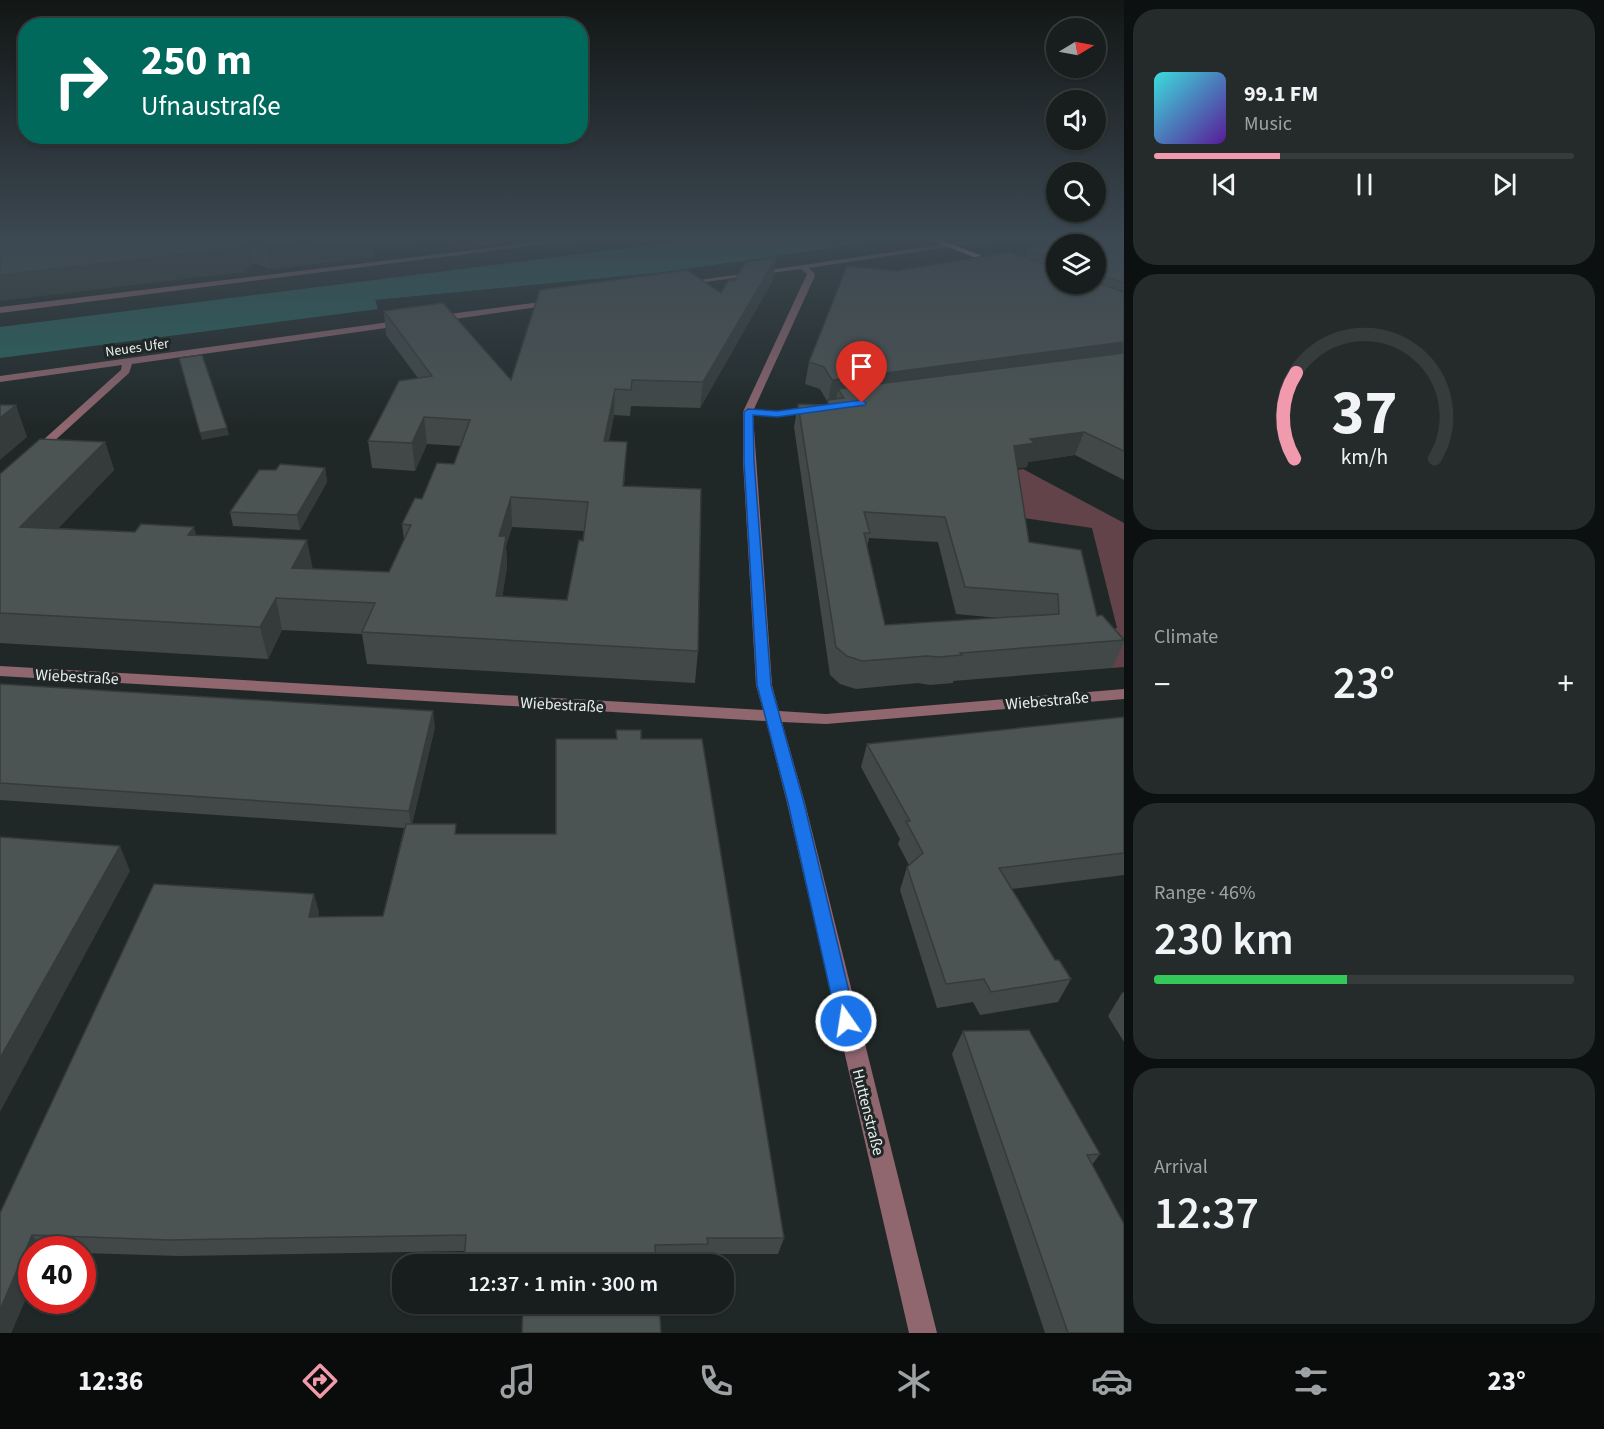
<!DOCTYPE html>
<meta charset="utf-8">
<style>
:root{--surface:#181e1d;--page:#252b2a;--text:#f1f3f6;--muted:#9fa2a4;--line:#363c3b;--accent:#f29aad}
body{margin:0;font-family:"Source Sans 3",sans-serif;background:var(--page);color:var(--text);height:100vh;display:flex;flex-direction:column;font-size:22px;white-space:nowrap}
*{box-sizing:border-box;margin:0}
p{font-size:20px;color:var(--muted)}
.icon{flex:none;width:33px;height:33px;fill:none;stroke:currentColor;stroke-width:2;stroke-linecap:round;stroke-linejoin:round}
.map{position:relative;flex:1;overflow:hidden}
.details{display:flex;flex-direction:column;gap:9px;padding:9px;background:#0d1010;width:480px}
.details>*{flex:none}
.banner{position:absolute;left:18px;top:18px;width:570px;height:126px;border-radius:24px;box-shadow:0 2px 4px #0004,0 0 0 2px var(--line);background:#00695c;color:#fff;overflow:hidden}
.needle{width:39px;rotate:80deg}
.controls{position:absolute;left:1046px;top:18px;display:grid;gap:12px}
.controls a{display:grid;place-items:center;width:60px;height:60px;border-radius:50%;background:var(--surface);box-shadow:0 2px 4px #0004,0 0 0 2px var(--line);font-size:30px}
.speed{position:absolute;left:18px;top:1236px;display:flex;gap:12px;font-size:30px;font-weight:700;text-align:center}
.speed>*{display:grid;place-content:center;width:78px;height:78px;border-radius:50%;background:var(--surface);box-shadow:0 2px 4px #0004,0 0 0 2px var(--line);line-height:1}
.speed .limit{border:9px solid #d22;background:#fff;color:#111}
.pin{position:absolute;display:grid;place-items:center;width:51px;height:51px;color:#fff;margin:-62px -26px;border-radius:50% 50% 50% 0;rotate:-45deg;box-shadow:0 0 6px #0007}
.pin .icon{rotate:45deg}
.me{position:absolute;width:66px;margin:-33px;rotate:347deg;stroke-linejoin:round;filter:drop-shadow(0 0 4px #0008)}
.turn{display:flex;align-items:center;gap:21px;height:126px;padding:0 24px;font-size:27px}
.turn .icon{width:78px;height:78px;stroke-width:2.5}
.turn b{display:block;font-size:42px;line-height:51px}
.big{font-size:45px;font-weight:600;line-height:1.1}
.details .tile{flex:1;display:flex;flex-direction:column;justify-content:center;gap:9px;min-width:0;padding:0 21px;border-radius:24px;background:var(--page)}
.details .dial{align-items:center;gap:0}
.dial svg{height:156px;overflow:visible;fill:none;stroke:var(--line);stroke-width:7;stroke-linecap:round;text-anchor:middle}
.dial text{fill:var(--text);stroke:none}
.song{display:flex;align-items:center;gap:18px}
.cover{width:72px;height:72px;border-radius:9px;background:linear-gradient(135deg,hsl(180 70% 55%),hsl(270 70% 35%))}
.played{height:6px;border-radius:3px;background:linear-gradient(90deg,var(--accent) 30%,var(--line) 30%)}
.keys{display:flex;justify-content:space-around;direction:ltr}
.heat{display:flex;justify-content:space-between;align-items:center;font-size:33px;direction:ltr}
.charge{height:9px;border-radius:4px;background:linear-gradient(90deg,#34c759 46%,var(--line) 0)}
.trip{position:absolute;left:392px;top:1254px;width:342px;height:60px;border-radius:24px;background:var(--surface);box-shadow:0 2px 4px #0004,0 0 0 2px var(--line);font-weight:600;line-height:60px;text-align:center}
.dock{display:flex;height:96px;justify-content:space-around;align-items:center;background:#0a0c0c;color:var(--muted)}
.dock .icon{width:42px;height:42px}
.dock .on{color:var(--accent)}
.dock b{font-size:27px;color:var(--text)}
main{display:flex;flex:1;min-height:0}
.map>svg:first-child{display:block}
.green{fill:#614349}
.water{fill:#29665f}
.pier{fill:#202827}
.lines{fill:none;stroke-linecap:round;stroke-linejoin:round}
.minor{fill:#90666f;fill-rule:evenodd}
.major{fill:#fca6b8;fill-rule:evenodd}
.wall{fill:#414847;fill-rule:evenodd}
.shaded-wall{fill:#353b3a}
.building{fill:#4c5453;stroke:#353b3a;stroke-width:1.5;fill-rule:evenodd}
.route{fill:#1a73e8;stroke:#114b97;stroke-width:1.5}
.labels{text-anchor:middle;stroke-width:6;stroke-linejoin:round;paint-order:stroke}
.far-street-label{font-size:14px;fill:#e9eeed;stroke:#202827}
.street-label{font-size:16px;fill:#e9eeed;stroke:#202827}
</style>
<main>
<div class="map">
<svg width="1124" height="1333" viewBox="0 0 1124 1333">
<rect width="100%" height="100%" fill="#202827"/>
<!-- green -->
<g class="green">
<path d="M448 240H533L458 249Z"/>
<path d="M1023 469 1124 523V667L1112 668 1080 634 1117 628 1092 528 1017 517 1011 471Z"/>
</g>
<!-- water -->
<path class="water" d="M692 240H869L852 245 643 275 376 300 378 309 0 358V327Z"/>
<!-- pier -->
<path class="pier" d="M718 267 644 278 379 303 381 309H378L375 300Z"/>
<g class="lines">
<!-- minor -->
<g class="minor">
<path d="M556 240H577L0 313V307Z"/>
<path d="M975 240H994L809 268 815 274 814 278 754 409 777 411 817 406 822 409 817 412 777 417 753 415 772 685 779 711 826 714 1124 689V699L826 724 782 722 805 803 937 1333H909L787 803 766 721 0 676V666L763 710 756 685 743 461V412L807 274 801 269 683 285 679 283Z"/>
<path d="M556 300H559V304L434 322 430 319 434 316Z"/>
<path d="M404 320 407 321V325L132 364 129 373 40 454 36 455 30 452 32 450 121 370 122 365 0 382V376Z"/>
</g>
<!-- major -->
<path class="major" d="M931 240H941L1003 264 996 266Z"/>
</g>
<!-- wall -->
<g class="wall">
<path d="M0 240H414L415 244 374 248 375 257 270 269 254 263 243 272Z"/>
<path d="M1054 240H1124V480L1075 455 1028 462 1027 467 1017 468 1029 542 1097 616 1124 639V642L1112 668 953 681V683L930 685 918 683 856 689 840 684 830 675 794 427 798 404 827 405V401L820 389 805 384 809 362 896 271 1024 257 1026 249 1053 244ZM1056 244H1095V284H1056ZM869 538 938 542 956 614 999 618 885 625 867 547Z"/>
<path d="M776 258 773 280 700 408 631 406 630 416 614 415 609 441 625 470 624 486 698 651 695 683 367 664 362 634 282 630 268 659 0 643V474L105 442 114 470 58 528 196 535 312 569 389 572 404 540 402 524 422 499 454 464 461 446 427 444 415 471 372 468 368 441 418 378 386 335 384 311 511 380 721 293 735 280ZM512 527 584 531 583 541 567 600 502 596 507 566 506 546Z"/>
<path d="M325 468 327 482 300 530 233 526 230 512 276 470Z"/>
<path d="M0 684 435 727 412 824 457 834H556L616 739V730L641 739 784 1238 778 1254H706L704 1260 656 1261V1264H464L465 1251 179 1256 82 1253V1250H32V1284L11 1333H0V1213L319 912 318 917 383 916 404 828 0 800Z"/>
<path d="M1124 717V875L1011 889 1055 960 1071 979 1058 1002 980 1015 973 1002 937 1008 900 890 907 867 909 865 898 844 900 839 861 767 867 744Z"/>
<path d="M1124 992V1042L1108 1016 1122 993Z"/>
<path d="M963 1031 1100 1154 1092 1165 1124 1333H1045L952 1054Z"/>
</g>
<!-- shaded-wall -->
<g class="shaded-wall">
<path d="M32 240H59L28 244Z"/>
<path d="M248 240H249L254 263 243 272 0 301V275Z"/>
<path d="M317 240H414L415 244 374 248 375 257 270 269 266 246Z"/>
<path d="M776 258 773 280 700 408 703 382Z"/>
<path d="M1124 342V363L838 389 836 401 828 402 832 380Z"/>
<path d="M615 389 614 415 603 469 604 441Z"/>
<path d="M16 405 27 437 0 460V418Z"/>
<path d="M424 417 427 444 415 471 412 443Z"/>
<path d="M227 428 229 435 202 440 200 433Z"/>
<path d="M1084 432 1075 455 1028 462 1027 467 1006 470 1014 446 1030 439Z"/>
<path d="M105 442 114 470 32 556 20 527Z"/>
<path d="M627 442 625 470 622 515 623 486Z"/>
<path d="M325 468 327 482 300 530 297 515Z"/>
<path d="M511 497 512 527 506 546 507 566 498 627 496 596 499 536Z"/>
<path d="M194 527 202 557 188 535Z"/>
<path d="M307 540 313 570 292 568Z"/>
<path d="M276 598 282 630 268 659 260 627Z"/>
<path d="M433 711 435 727 411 829 409 811Z"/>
<path d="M120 846 130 871 0 1112V1058Z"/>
<path d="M314 894 319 912 313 935 309 917Z"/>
<path d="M32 1235 44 1250H32V1284L11 1333H0V1310Z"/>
</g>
<!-- building -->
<g class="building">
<path d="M0 240H32L28 244 57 240H248L238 248 0 275Z"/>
<path d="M251 240H317L266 246Z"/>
<path d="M1060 240H1124V283L1095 273V244H1056V259L1026 249 1064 242Z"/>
<path d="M1009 252 1056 268V284H1095V282L1124 292V342L832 380 824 367 809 362 847 266 896 271Z"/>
<path d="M776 258 703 382 632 380 631 390 615 389 604 441 627 442 623 486 701 489 698 651 362 632 375 603 276 598 260 627 0 613V474L40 439 105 442 20 527 135 532 141 524 194 527 188 535 307 540 292 568 389 572 411 525 402 524 415 498 422 499 437 463 454 464 470 420 424 417 412 443 368 441 399 381 432 376 384 311 443 303 511 380 540 290 687 270 721 293 729 280H735L746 262ZM511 497 588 502 583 541 579 540 567 600 496 596 506 536H499Z"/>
<path d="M1124 353V451L1084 432 1030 439 1035 443 1014 446 1029 542 1081 550 1097 616 1102 615 1124 640 960 653 962 655 939 657 927 656 862 661 847 656 836 647 798 404 828 405V400L844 398 838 389ZM864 512 945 517 965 587 1058 594 1059 614 885 625 864 533H870Z"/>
<path d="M202 355 227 428 200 433 179 358Z"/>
<path d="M0 405H16L0 418Z"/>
<path d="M280 464 325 468 297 515 230 512 259 470H276Z"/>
<path d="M0 684 433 711 409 811 0 783Z"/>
<path d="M1124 717V853L999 868 1055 960H1059L1071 979 991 992 984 979 946 984 907 867 923 853 906 821H910L867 744Z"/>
<path d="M616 730H641V739H702L784 1238H707L708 1244 655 1245 656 1264H524V1263H464L466 1235 169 1240 32 1235 0 1310V1213L154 884 314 894 309 917 383 916 406 824H456L455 834H556V739H617Z"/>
<path d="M0 837 120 846 0 1058Z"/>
<path d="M1029 1030 1100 1154 1087 1155 1124 1224V1333H1068L963 1031Z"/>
<path d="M523 1304H659L661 1333H522Z"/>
</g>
<!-- sky -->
<linearGradient id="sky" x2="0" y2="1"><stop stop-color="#121615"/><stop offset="0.56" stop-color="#3c4852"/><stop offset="1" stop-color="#3c4852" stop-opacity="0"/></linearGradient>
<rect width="1124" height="427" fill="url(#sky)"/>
<!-- route -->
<path class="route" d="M862 400 866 403 865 405 777 417 753 415 754 461 771 685 804 803 856 1021 853 1027 846 1030 840 1027 837 1021 788 803 757 685 744 461V412L748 409 777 411Z"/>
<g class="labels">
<!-- far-street labels -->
<g class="far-street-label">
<text transform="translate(137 347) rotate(-8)" y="5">Neues Ufer</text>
</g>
<!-- street labels -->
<g class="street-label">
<text transform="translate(77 676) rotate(3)" y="6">Wiebestraße</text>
<text transform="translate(1047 700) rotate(-5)" y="6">Wiebestraße</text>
<text transform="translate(562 704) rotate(3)" y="6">Wiebestraße</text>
<text transform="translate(869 1112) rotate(76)" y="6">Huttenstraße</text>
</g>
</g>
</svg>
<div class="controls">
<a><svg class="needle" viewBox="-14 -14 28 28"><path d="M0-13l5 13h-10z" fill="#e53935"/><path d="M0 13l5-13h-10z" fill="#9fa2a4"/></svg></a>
<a><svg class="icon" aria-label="sound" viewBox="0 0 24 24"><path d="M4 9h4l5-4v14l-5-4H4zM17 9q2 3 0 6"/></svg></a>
<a><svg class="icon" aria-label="search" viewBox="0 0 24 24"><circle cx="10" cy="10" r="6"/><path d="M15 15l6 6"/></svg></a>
<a><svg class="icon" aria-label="layers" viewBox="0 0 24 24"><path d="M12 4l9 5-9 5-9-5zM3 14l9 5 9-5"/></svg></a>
</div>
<div class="speed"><div class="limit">40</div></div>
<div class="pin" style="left:862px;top:403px;background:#d93025"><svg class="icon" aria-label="arrive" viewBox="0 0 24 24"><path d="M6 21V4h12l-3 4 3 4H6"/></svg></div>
<svg class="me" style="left:846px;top:1021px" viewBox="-20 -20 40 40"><circle r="17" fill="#1a73e8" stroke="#fff" stroke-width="3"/><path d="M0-11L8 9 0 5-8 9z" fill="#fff"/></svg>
<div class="trip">12:37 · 1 min · 300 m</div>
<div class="banner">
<div class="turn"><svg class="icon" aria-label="right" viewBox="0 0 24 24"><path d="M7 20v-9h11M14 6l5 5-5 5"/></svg><div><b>250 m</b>Ufnaustraße</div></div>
</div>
</div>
<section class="details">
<div class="tile">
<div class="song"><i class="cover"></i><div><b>99.1 FM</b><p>Music</p></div></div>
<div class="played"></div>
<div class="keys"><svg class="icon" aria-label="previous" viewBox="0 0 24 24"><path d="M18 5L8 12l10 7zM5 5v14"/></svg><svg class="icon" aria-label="pause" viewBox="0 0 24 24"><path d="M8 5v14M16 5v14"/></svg><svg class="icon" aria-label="next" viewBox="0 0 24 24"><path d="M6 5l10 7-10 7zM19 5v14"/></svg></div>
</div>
<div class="tile dial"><svg viewBox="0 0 100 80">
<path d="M14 69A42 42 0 1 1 86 69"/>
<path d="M14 69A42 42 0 0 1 15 25" stroke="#f29aad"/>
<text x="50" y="56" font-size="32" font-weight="700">37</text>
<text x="50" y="72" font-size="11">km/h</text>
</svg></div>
<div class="tile"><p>Climate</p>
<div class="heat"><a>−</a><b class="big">23°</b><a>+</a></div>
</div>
<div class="tile"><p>Range · 46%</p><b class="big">230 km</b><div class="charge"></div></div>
<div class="tile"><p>Arrival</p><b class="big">12:37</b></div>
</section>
</main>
<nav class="dock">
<b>12:36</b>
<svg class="icon on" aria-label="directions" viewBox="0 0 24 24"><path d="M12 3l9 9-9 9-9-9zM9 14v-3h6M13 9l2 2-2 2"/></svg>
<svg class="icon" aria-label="music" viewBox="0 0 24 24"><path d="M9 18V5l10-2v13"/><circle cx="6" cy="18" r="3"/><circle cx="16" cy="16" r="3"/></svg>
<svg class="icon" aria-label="phone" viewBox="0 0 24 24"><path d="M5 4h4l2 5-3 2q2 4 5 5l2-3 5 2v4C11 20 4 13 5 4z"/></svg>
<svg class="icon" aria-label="climate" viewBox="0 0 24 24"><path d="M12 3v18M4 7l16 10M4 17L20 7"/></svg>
<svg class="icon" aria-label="car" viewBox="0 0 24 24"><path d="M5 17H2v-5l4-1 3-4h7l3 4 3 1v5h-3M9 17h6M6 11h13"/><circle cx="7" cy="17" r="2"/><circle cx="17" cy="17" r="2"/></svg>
<svg class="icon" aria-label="filters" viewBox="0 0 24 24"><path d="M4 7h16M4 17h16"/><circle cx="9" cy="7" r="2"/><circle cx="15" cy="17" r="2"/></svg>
<b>23°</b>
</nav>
